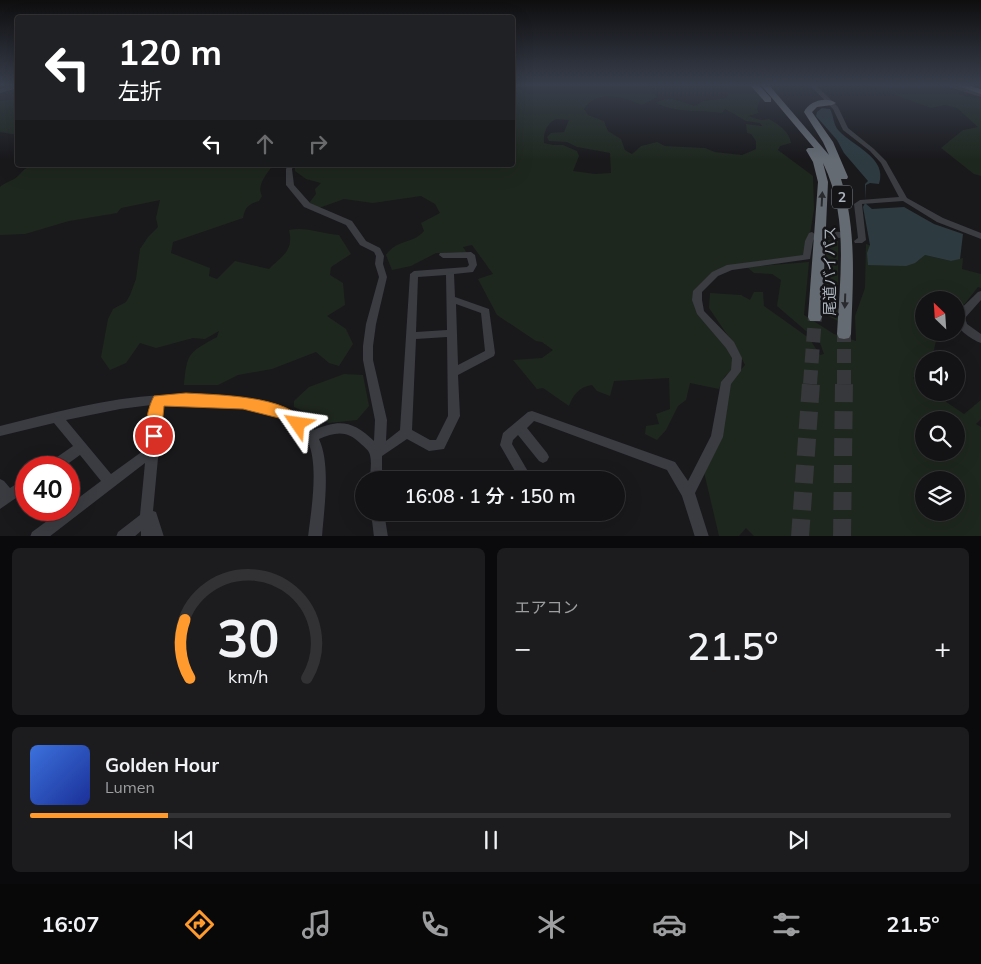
<!DOCTYPE html>
<html lang="ja">
<meta charset="utf-8">
<style>
:root{--surface:#131315;--page:#1c1c1e;--text:#f1f3f6;--muted:#9d9ea0;--line:#323234;--accent:#ff9b2e}
body{margin:0;font-family:Mulish,"Noto Sans JP",sans-serif;background:var(--page);color:var(--text);height:100vh;display:flex;flex-direction:column;font-size:19px;white-space:nowrap}
*{box-sizing:border-box;margin:0}
p{font-size:16px;color:var(--muted)}
.icon{flex:none;width:28px;height:28px;fill:none;stroke:currentColor;stroke-width:2;stroke-linecap:round;stroke-linejoin:round}
.map{position:relative;height:536px;overflow:hidden}
.sheet{display:flex;flex-direction:column;gap:12px;padding:12px;background:#0a0a0c;flex:1}
.sheet>*{flex:none}
.top-card{position:absolute;left:15px;top:15px;width:500px;height:152px;border-radius:5px;box-shadow:0 5px 20px #0002,0 0 0 1px var(--line);background:#202124;color:#fff;overflow:hidden}
.needle{width:32px;rotate:335deg}
.controls{position:absolute;left:915px;top:291px;display:grid;gap:10px}
.controls a{display:grid;place-items:center;width:50px;height:50px;border-radius:50%;background:var(--surface);box-shadow:0 5px 20px #0002,0 0 0 1px var(--line);font-size:25px}
.speed{position:absolute;left:15px;top:456px;display:flex;gap:10px;font-size:25px;font-weight:700;text-align:center}
.speed>*{display:grid;place-content:center;width:65px;height:65px;border-radius:50%;background:var(--surface);box-shadow:0 5px 20px #0002,0 0 0 1px var(--line);line-height:1}
.speed .limit{border:8px solid #d22;background:#fff;color:#111}
.pin{position:absolute;display:grid;place-items:center;width:42px;height:42px;color:#fff;margin:-21px;border:2px solid #fff;border-radius:50%;box-shadow:0 1px 5px #0007}
.me{position:absolute;width:55px;margin:-28px;rotate:302deg;stroke-linejoin:round;filter:drop-shadow(0 0 4px #0008)}
.turn{display:flex;align-items:center;gap:18px;height:105px;padding:0 20px;font-size:22px}
.turn .icon{width:65px;height:65px;stroke-width:2.5}
.turn b{display:block;font-size:35px;line-height:42px}
.lanes{display:flex;align-items:center;height:48px;padding:0 20px;background:#0003;justify-content:center;gap:25px;direction:ltr}
.lanes .off{opacity:.35}
.big{font-size:38px;font-weight:600;line-height:1.1}
.sheet .tile{flex:1;display:flex;flex-direction:column;justify-content:center;gap:8px;min-width:0;padding:0 18px;border-radius:8px;background:var(--page)}
.sheet .dial{align-items:center;gap:0}
.dial svg{height:130px;overflow:visible;fill:none;stroke:var(--line);stroke-width:7;stroke-linecap:round;text-anchor:middle}
.dial text{fill:var(--text);stroke:none}
.song{display:flex;align-items:center;gap:15px}
.cover{width:60px;height:60px;border-radius:8px;background:linear-gradient(135deg,hsl(220 70% 55%),hsl(230 70% 35%))}
.played{height:5px;border-radius:2px;background:linear-gradient(90deg,var(--accent) 15%,var(--line) 15%)}
.keys{display:flex;justify-content:space-around;direction:ltr}
.heat{display:flex;justify-content:space-between;align-items:center;font-size:28px;direction:ltr}
.sheet .tiles{flex:1;display:grid;gap:12px;grid-template-columns:1fr 1fr}
.tile:last-child{grid-column:span 2}
.trip{position:absolute;left:355px;top:471px;width:270px;height:50px;border-radius:25px;background:var(--surface);box-shadow:0 5px 20px #0002,0 0 0 1px var(--line);font-weight:600;line-height:50px;text-align:center}
.tab-bar{display:flex;height:80px;justify-content:space-around;align-items:center;background:#080808;color:var(--muted)}
.tab-bar .icon{width:35px;height:35px}
.tab-bar .active{color:var(--accent)}
.tab-bar b{font-size:22px;color:var(--text)}
.map>svg:first-child{display:block}
.green{fill:#1e271e;fill-rule:evenodd}
.water{fill:#2d3b41}
.lines{fill:none;stroke-linecap:round;stroke-linejoin:round}
.highway-tunnel-far1{stroke:#36383c;stroke-width:14;stroke-dasharray:14 7;stroke-linecap:butt}
.highway-tunnel{stroke:#36383c;stroke-width:18;stroke-dasharray:18 9;stroke-linecap:butt}
.minor{fill:#3a3c41;fill-rule:evenodd}
.highway{fill:#656b73;fill-rule:evenodd}
.oneway{fill:#282a2e}
.route{fill:#ff9b2e;stroke:#a6651e}
.labels{text-anchor:middle;stroke-width:5;stroke-linejoin:round;paint-order:stroke}
.shield{fill:#141417;stroke:#7d838a;stroke-width:1}
.shield-label{font-size:14px;font-weight:bold;fill:#aab2bc}
.street-label{font-size:15px;fill:#aab2bc;stroke:#141417}
</style>
<div class="map">
<svg width="981" height="537" viewBox="0 0 981 537">
<rect width="100%" height="100%" fill="#19191c"/>
<!-- green -->
<g class="green">
<path d="M513 85H648L657 97 642 105C624 97 597 89 584 109L588 115 604 121 608 131 621 139 625 150 632 154 641 146 657 142 665 146 705 148 715 152 742 155 756 149V141L751 134 747 133 746 124 762 126 760 123 746 121 725 109 722 113C700 110 676 113 656 103 667 94 683 102 695 106L703 101 726 98 728 95 727 86 752 85 764 99 760 100 757 109 759 113 748 116 761 120 769 119C779 125 789 131 791 143L780 146 778 150 813 176 814 209 810 234 804 257 720 271 694 300 735 358 733 370 725 376 719 389 690 383 686 400 678 406 666 430 657 440 645 434 646 426 659 424 656 414 670 409 669 378 614 381 610 396 597 391 592 385C579 387 573 395 569 406L543 388 537 389 513 360 542 358 553 350 542 342 536 341 497 315 478 279 493 274 472 245 463 247 467 253H436L411 266 392 270 386 255C398 238 412 245 424 231L421 223 440 213 435 204 421 196 373 203 344 199 319 208 309 203 316 194 315 189 321 183 306 179 295 171V165H512ZM556 119 569 120 564 132 551 133 547 137 549 141 567 142 577 147 610 153 611 173 595 174 573 171 579 156 577 151 563 145H553L544 143C543 133 547 123 556 119Z"/>
<path d="M867 85H938L967 97 981 98V176L974 174 941 148 963 130 978 127 957 108 945 105 931 108Z"/>
<path d="M17 99V135L0 132V101Z"/>
<path d="M35 165H273C267 174 256 185 262 196L259 201C249 204 245 207 243 218L173 242 171 253 210 268 209 276 217 279 235 261 269 269C282 256 294 251 289 230 304 226 323 234 339 235L351 254 331 267 330 275 343 283 345 305 327 316 346 329 353 344 339 366 329 363 316 352 272 369 238 375 218 385H184C187 353 188 353 217 337L219 331 205 339 193 338 156 348 140 343 126 363 110 370 101 357 108 319 113 309 126 302 130 295 136 279 140 249 148 237 158 227 156 218 160 200 121 208 117 213 69 221 25 234 0 235V187C5 182 13 181 18 176 26 168 23 169 35 165Z"/>
<path d="M827 240 838 241V321L824 314Z"/>
<path d="M866 244 917 261 925 255 951 261 963 258 962 269 981 274V288L978 287 956 315V300H924V332L945 333 936 341 932 359 924 360V367L913 378 924 386V392L933 393 964 414 981 400V419L976 424 981 427V536L755 537 746 528 739 536H719L704 472 731 380 745 365 737 349 709 308 710 293 741 295 750 300 754 292H763L764 306 809 338 820 355 824 354 820 343 777 306 781 280 772 274 754 273 747 267 809 262 804 315 834 334 856 341 855 316 865 288ZM924 420H956V452H924ZM924 480H956V512H924Z"/>
<path d="M344 374 363 375 369 406 357 420 329 423 294 407V401L309 387Z"/>
</g>
<!-- water -->
<g class="water">
<path d="M822 108 830 109C834 116 833 125 839 131 853 146 888 158 879 184L870 183 866 185 865 200V184L868 181 844 153 837 140 816 116 817 112Z"/>
<path d="M865 203 872 209 904 207 934 224 963 234 960 259 951 261 925 255 915 263 906 266 868 265 867 253 870 245 863 207Z"/>
</g>
<g class="lines">
<!-- highway-tunnel-far1 -->
<g class="highway-tunnel-far1">
<path d="M810 384 815 317"/>
<path d="M844 384V334"/>
</g>
<!-- highway-tunnel -->
<g class="highway-tunnel">
<path d="M800 537 811 383"/>
<path d="M842 537 844 383"/>
</g>
<!-- minor -->
<g class="minor">
<path d="M14 85H18V88L0 93V89Z"/>
<path d="M810 85H816L838 107 848 128 874 149 886 161 907 198 943 218 981 233V239L937 222 903 201 862 204 866 240 862 243H855L854 241 858 238 854 204 860 200 899 197 881 163 870 151 843 130 833 109Z"/>
<path d="M943 85H953L981 93V97Z"/>
<path d="M288 165H294L292 169 294 185 310 203 352 221 366 241 380 248 384 256 383 264 387 277 376 324 373 346V360L387 420 386 441 400 430 410 274 414 271 467 267 469 265 467 258H443L439 255 440 253 471 252 475 255 477 265 473 272 454 274 455 297 489 309 495 353 494 356 458 375 460 416 444 449 429 451 407 439 382 456V480H370C370 472 372 463 370 455 369 450 364 447 360 443 347 430 335 432 319 439 331 465 324 508 322 537H308C311 512 319 465 308 442 292 404 198 403 163 405L153 511 156 512 164 537H141V531L134 537H116L118 532 140 515 145 463 49 537H30L32 532 62 510H69V505L101 481 80 455 62 468H45L47 464 73 446 54 423 0 436V426C53 413 106 398 161 395 182 394 202 396 222 397 256 400 289 406 314 430 340 419 353 421 374 441L375 420 363 360V346L366 324 379 277 375 264 376 256 374 252 360 245 346 225 304 207 286 185V169ZM446 275 447 330 416 332 418 277ZM456 304 481 313 485 351 458 365ZM447 337 448 416 436 440H430L412 430 416 339ZM151 405 147 448 111 474 66 420 120 409Z"/>
<path d="M826 231 840 232 844 235 840 238 823 236 822 234Z"/>
<path d="M812 232 816 235 813 241 810 259 732 270 718 276 702 292V300L704 311 734 342 742 358 741 371 731 384 723 437 695 493 709 537H695L682 496 667 470 540 423 534 421 527 428 547 453 549 457 547 461 543 463 539 461 518 435 513 440 512 444 533 480H520L500 445 503 433 528 412 532 411 675 462 688 481 711 436 721 382 731 370 732 358 726 348 697 314 692 300 693 291 712 272 727 265 803 255 805 241 809 233Z"/>
<path d="M981 291V300L965 318 967 324 981 334V343C972 340 952 327 956 315 958 311 974 296 978 292Z"/>
<path d="M26 478V491L0 509V479L4 481 10 488Z"/>
<path d="M371 512H384L388 537H374Z"/>
</g>
<!-- highway -->
<g class="highway">
<path d="M750 85H759L771 98V102H765Z"/>
<path d="M761 85H769L829 155 823 142 804 112C809 101 826 96 836 103L832 105 817 107 812 112 833 142 848 177 847 179H841C857 230 853 282 851 334L849 338 844 339 839 338 837 334C840 277 849 216 823 163L828 182 822 317 820 321H810L808 317 818 182 813 162 806 150 808 148H814Z"/>
<path d="M954 85H967L981 89V94Z"/>
</g>
</g>
<!-- one-way arrows -->
<defs><path id="oneway-solid" d="M-6-.8H1V-3.2L6.5 0L1 3.2V.8H-6Z" transform="scale(1.25)"/></defs>
<g class="oneway">
<use href="#oneway-solid" transform="translate(822 199) rotate(-87)"/>
<use href="#oneway-solid" transform="translate(845 301) rotate(92)"/>
</g>
<!-- sky -->
<linearGradient id="sky" x2="0" y2="1"><stop stop-color="#0e0e0f"/><stop offset="0.53" stop-color="#383e4b"/><stop offset="1" stop-color="#383e4b" stop-opacity="0"/></linearGradient>
<rect width="981" height="160" fill="url(#sky)"/>
<!-- route -->
<path class="route" d="M186 393C215 395 291 395 305 424L303 429 298 431 279 418 243 409 164 406 161 436 159 440 154 442 148 440C143 429 148 407 154 396Z"/>
<g class="labels">
<!-- shield labels -->
<rect class="shield" x="832" y="185.5" width="20" height="23" rx="4"/>
<g class="shield-label">
<text x="842" y="202">2</text>
</g>
<!-- street labels -->
<g class="street-label">
<text transform="translate(830 271) rotate(-90)" y="5">尾道バイパス</text>
</g>
</g>
</svg>
<div class="controls">
<a><svg class="needle" viewBox="-14 -14 28 28"><path d="M0-13l5 13h-10z" fill="#e53935"/><path d="M0 13l5-13h-10z" fill="#9d9ea0"/></svg></a>
<a><svg class="icon" aria-label="sound" viewBox="0 0 24 24"><path d="M4 9h4l5-4v14l-5-4H4zM17 9q2 3 0 6"/></svg></a>
<a><svg class="icon" aria-label="search" viewBox="0 0 24 24"><circle cx="10" cy="10" r="6"/><path d="M15 15l6 6"/></svg></a>
<a><svg class="icon" aria-label="layers" viewBox="0 0 24 24"><path d="M12 4l9 5-9 5-9-5zM3 14l9 5 9-5"/></svg></a>
</div>
<div class="speed"><div class="limit">40</div></div>
<div class="pin" style="left:154px;top:436px;background:#d93025"><svg class="icon" aria-label="arrive" viewBox="0 0 24 24"><path d="M6 21V4h12l-3 4 3 4H6"/></svg></div>
<svg class="me" style="left:298px;top:424px" viewBox="-20 -20 40 40"><path d="M0-17L14 15 0 8-14 15z" fill="#ff9b2e" stroke="#fff" stroke-width="4"/></svg>
<div class="trip">16:08 · 1 分 · 150 m</div>
<div class="top-card">
<div class="turn"><svg class="icon" aria-label="left" viewBox="0 0 24 24"><path d="M17 20v-9H6M10 6l-5 5 5 5"/></svg><div><b>120 m</b>左折</div></div>
<div class="lanes"><svg class="icon" aria-label="left" viewBox="0 0 24 24"><path d="M17 20v-9H6M10 6l-5 5 5 5"/></svg><svg class="icon off" aria-label="ahead" viewBox="0 0 24 24"><path d="M12 20V5M6 11l6-6 6 6"/></svg><svg class="icon off" aria-label="right" viewBox="0 0 24 24"><path d="M7 20v-9h11M14 6l5 5-5 5"/></svg></div>
</div>
</div>
<section class="sheet">
<div class="tiles">
<div class="tile dial"><svg viewBox="0 0 100 80">
<path d="M14 69A42 42 0 1 1 86 69"/>
<path d="M14 69A42 42 0 0 1 11 33" stroke="#ff9b2e"/>
<text x="50" y="56" font-size="32" font-weight="700">30</text>
<text x="50" y="72" font-size="11">km/h</text>
</svg></div>
<div class="tile"><p>エアコン</p>
<div class="heat"><a>−</a><b class="big">21.5°</b><a>+</a></div>
</div>
<div class="tile">
<div class="song"><i class="cover"></i><div><b>Golden Hour</b><p>Lumen</p></div></div>
<div class="played"></div>
<div class="keys"><svg class="icon" aria-label="previous" viewBox="0 0 24 24"><path d="M18 5L8 12l10 7zM5 5v14"/></svg><svg class="icon" aria-label="pause" viewBox="0 0 24 24"><path d="M8 5v14M16 5v14"/></svg><svg class="icon" aria-label="next" viewBox="0 0 24 24"><path d="M6 5l10 7-10 7zM19 5v14"/></svg></div>
</div>
</div>
</section>
<nav class="tab-bar">
<b>16:07</b>
<svg class="icon active" aria-label="directions" viewBox="0 0 24 24"><path d="M12 3l9 9-9 9-9-9zM9 14v-3h6M13 9l2 2-2 2"/></svg>
<svg class="icon" aria-label="music" viewBox="0 0 24 24"><path d="M9 18V5l10-2v13"/><circle cx="6" cy="18" r="3"/><circle cx="16" cy="16" r="3"/></svg>
<svg class="icon" aria-label="phone" viewBox="0 0 24 24"><path d="M5 4h4l2 5-3 2q2 4 5 5l2-3 5 2v4C11 20 4 13 5 4z"/></svg>
<svg class="icon" aria-label="climate" viewBox="0 0 24 24"><path d="M12 3v18M4 7l16 10M4 17L20 7"/></svg>
<svg class="icon" aria-label="car" viewBox="0 0 24 24"><path d="M5 17H2v-5l4-1 3-4h7l3 4 3 1v5h-3M9 17h6M6 11h13"/><circle cx="7" cy="17" r="2"/><circle cx="17" cy="17" r="2"/></svg>
<svg class="icon" aria-label="filters" viewBox="0 0 24 24"><path d="M4 7h16M4 17h16"/><circle cx="9" cy="7" r="2"/><circle cx="15" cy="17" r="2"/></svg>
<b>21.5°</b>
</nav>
